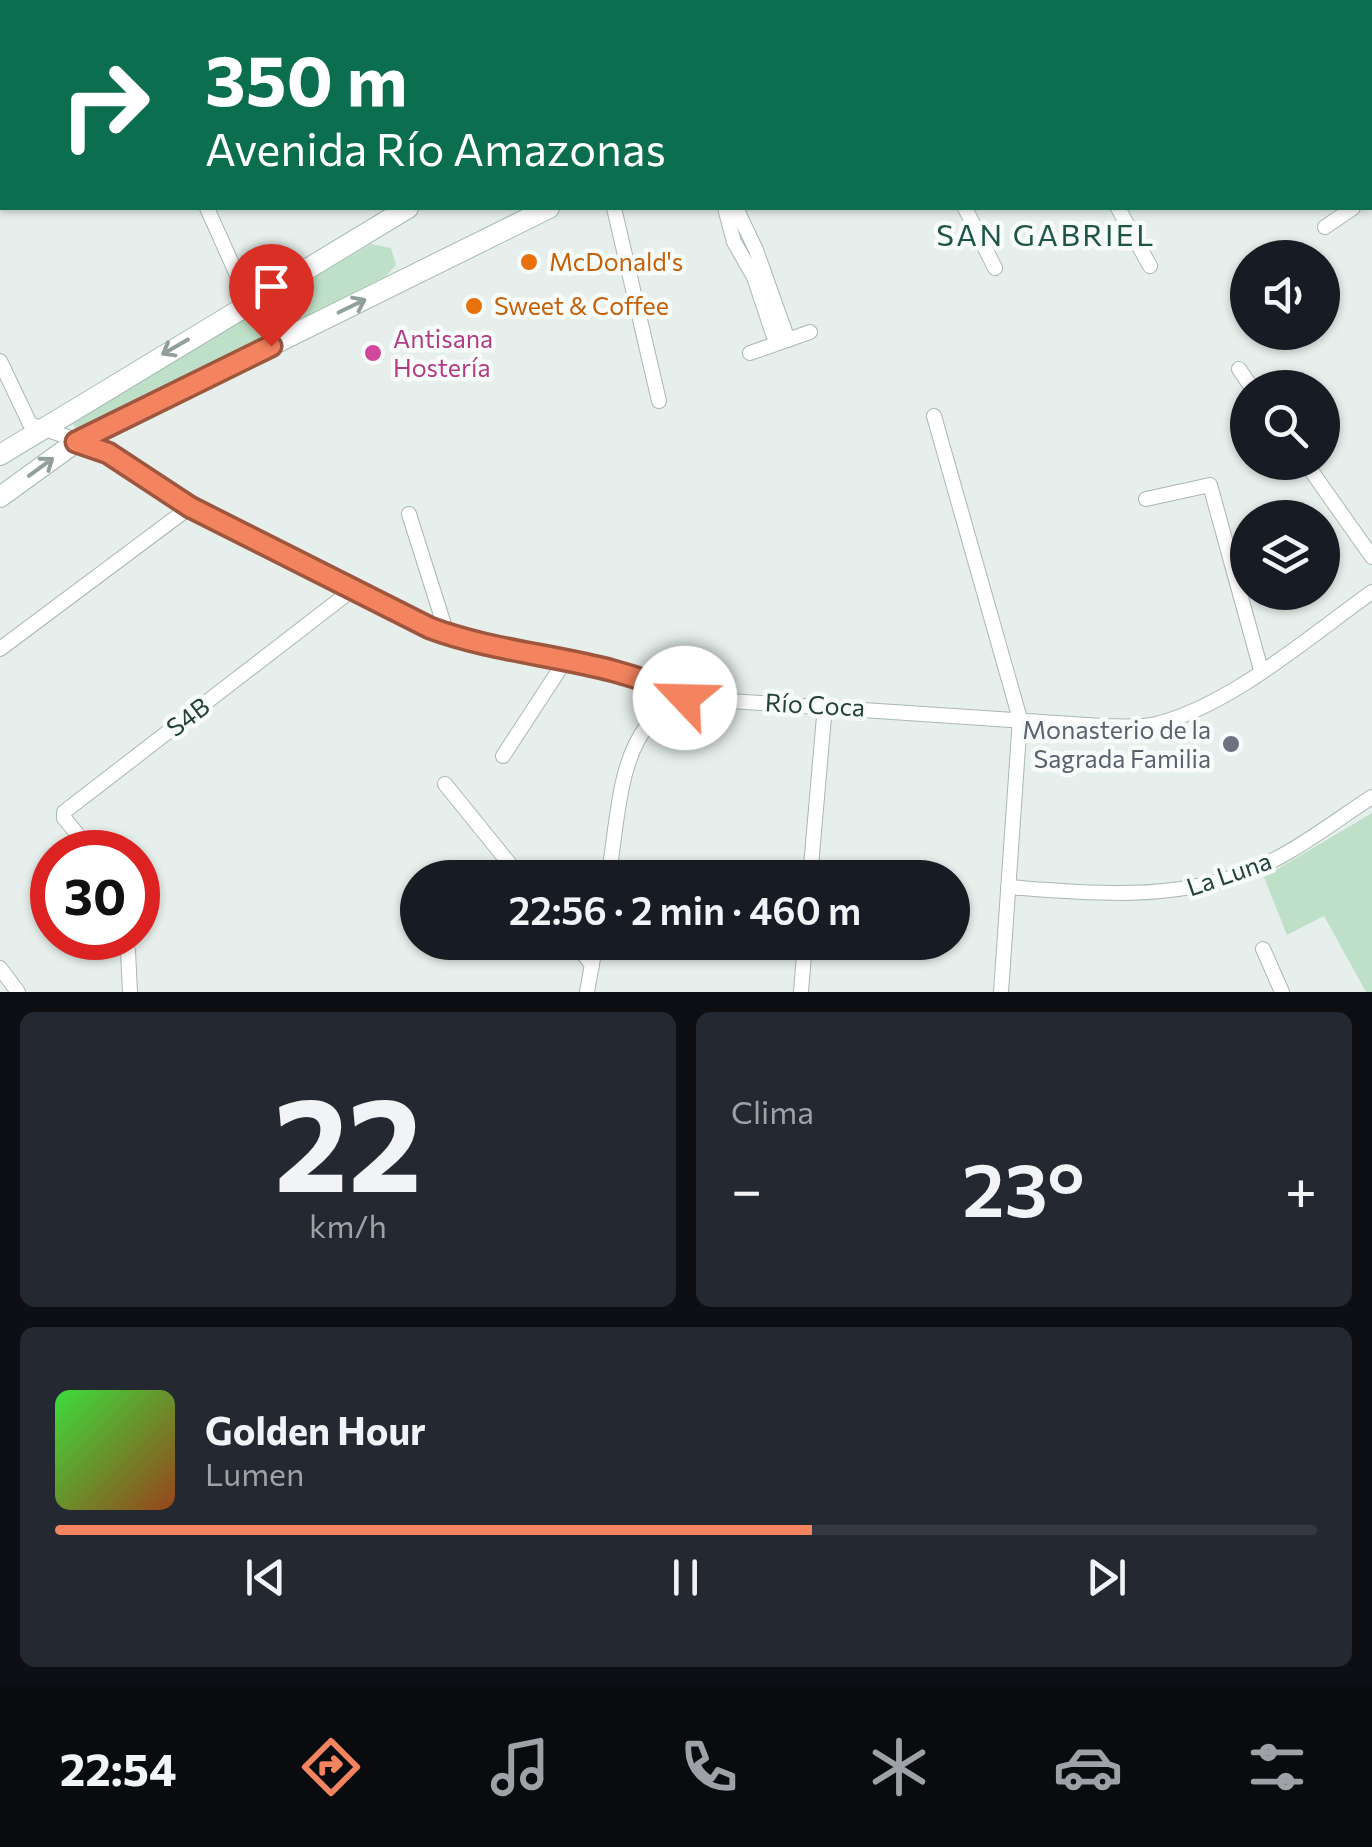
<!DOCTYPE html>
<html lang="es">
<meta charset="utf-8">
<style>
:root{--surface:#171b24;--page:#242831;--text:#f1f3f6;--muted:#9ea1a6;--line:#363941;--accent:#f4845f}
body{margin:0;font-family:Commissioner,sans-serif;background:var(--page);color:var(--text);height:100vh;display:flex;flex-direction:column;font-size:38px;white-space:nowrap}
*{box-sizing:border-box;margin:0}
p{font-size:32px;color:var(--muted)}
.icon{flex:none;width:55px;height:55px;fill:none;stroke:currentColor;stroke-width:2;stroke-linecap:round;stroke-linejoin:round}
.map{position:relative;height:992px;overflow:hidden}
.drawer{display:flex;flex-direction:column;gap:20px;padding:20px;background:#0d0f14;flex:1}
.drawer>*{flex:none}
.guide{position:absolute;left:0px;top:0px;width:1372px;height:210px;box-shadow:0 2px 8px #0004;background:#0b6e4f;color:#fff;overflow:hidden}
.buttons{position:absolute;left:1230px;top:240px;display:grid;gap:20px}
.buttons a{display:grid;place-items:center;width:110px;height:110px;border-radius:50%;background:var(--surface);box-shadow:0 2px 8px #0004;font-size:50px}
.speed{position:absolute;left:30px;top:830px;display:flex;gap:20px;font-size:50px;font-weight:700;text-align:center}
.speed>*{display:grid;place-content:center;width:130px;height:130px;border-radius:50%;background:var(--surface);box-shadow:0 2px 8px #0004;line-height:1}
.speed .limit{border:15px solid #d22;background:#fff;color:#111}
.pin{position:absolute;display:grid;place-items:center;width:85px;height:85px;color:#fff;margin:-102px -42px;border-radius:50% 50% 50% 0;rotate:-45deg;box-shadow:0 0 10px #0007}
.pin .icon{rotate:45deg}
.me{position:absolute;width:110px;margin:-55px;rotate:294deg;stroke-linejoin:round;filter:drop-shadow(0 0 8px #0008)}
.turn{display:flex;align-items:center;gap:35px;height:210px;padding:0 40px;font-size:45px}
.turn .icon{width:130px;height:130px;stroke-width:2.5}
.turn b{display:block;font-size:70px;line-height:85px}
.big{font-size:75px;font-weight:600;line-height:1.1}
.drawer .tile{flex:1;display:flex;flex-direction:column;justify-content:center;gap:15px;min-width:0;padding:0 35px;border-radius:15px;background:var(--page)}
.drawer .dial{align-items:center;gap:0}
.dial b{font-size:130px;line-height:1}
.song{display:flex;align-items:center;gap:30px}
.cover{width:120px;height:120px;border-radius:15px;background:linear-gradient(135deg,hsl(120 70% 55%),hsl(20 70% 35%))}
.played{height:10px;border-radius:5px;background:linear-gradient(90deg,var(--accent) 60%,var(--line) 60%)}
.keys{display:flex;justify-content:space-around;direction:ltr}
.heat{display:flex;justify-content:space-between;align-items:center;font-size:55px;direction:ltr}
.drawer .tiles{flex:1;display:grid;gap:20px;grid-template-columns:1fr 1fr}
.tile:last-child{grid-column:span 2}
.trip{position:absolute;left:400px;top:860px;width:570px;height:100px;border-radius:50px;background:var(--surface);box-shadow:0 2px 8px #0004;font-weight:600;line-height:100px;text-align:center}
.menu{display:flex;height:160px;justify-content:space-around;align-items:center;background:#090b0e;color:var(--muted)}
.menu .icon{width:70px;height:70px}
.menu .on{color:var(--accent)}
.menu b{font-size:45px;color:var(--text)}
.map>svg:first-child{display:block}
.green{fill:#bfe0c8}
.lines{fill:none;stroke-linecap:round;stroke-linejoin:round}
.street-casing{stroke:#a8b8b2;stroke-width:16}
.secondary-casing{stroke:#a4bbb3;stroke-width:22}
.street{stroke:#fff;stroke-width:14}
.secondary{stroke:#fff;stroke-width:20}
.oneway{stroke:#92a09c}
.route-casing{stroke:#9f563e;stroke-width:25}
.route{stroke:#f4845f;stroke-width:18}
.food-dot{fill:#e8710a;stroke:#f7fbf9;stroke-width:4}
.hotel-dot{fill:#d1479c;stroke:#f7fbf9;stroke-width:4}
.worship-dot{fill:#6b7280;stroke:#f7fbf9;stroke-width:4}
.labels{text-anchor:middle;stroke-width:9;stroke-linejoin:round;paint-order:stroke}
.food-label{font-size:25px;fill:#c56008;stroke:#f7fbf9;text-anchor:start}
.hotel-label{font-size:25px;fill:#b23c85;stroke:#f7fbf9;text-anchor:start}
.street-label{font-size:25px;fill:#24423a;stroke:#f7fbf9}
.worship-label{font-size:25px;fill:#5b616d;stroke:#f7fbf9;text-anchor:end}
.quarter-label{font-size:30px;letter-spacing:2.5px;fill:#1f5548;stroke:#f7fbf9}
</style>
<div class="map">
<svg width="1372" height="992" viewBox="0 0 1372 992">
<rect width="100%" height="100%" fill="#e6efeb"/>
<!-- green -->
<g class="green">
<path d="M371 244 391 248 396 265 386 276 79 432 69 419Z"/>
<path d="M1372 813V992H1366L1324 916 1287 935 1264 877Z"/>
</g>
<g class="lines">
<defs>
<g id="street">
<path d="M116 0 117 2"/>
<path d="M503 0 504 2"/>
<path d="M661 0 663 2"/>
<path d="M1002 0 1004 2"/>
<path d="M464 2 470 0"/>
<path d="M1370 127 1372 129"/>
<path d="M1370 196 1372 194"/>
<path d="M207 208 250 304"/>
<path d="M614 208 659 401"/>
<path d="M725 208 734 242 754 277 776 343"/>
<path d="M736 208 756 250 788 340"/>
<path d="M965 208 995 268"/>
<path d="M1118 208 1150 266"/>
<path d="M1325 227 1353 208"/>
<path d="M750 353 810 332"/>
<path d="M0 361 30 424 94 446 190 507 430 628 466 641 626 674 685 698 1102 726C1120 726 1139 728 1156 724 1230 706 1310 636 1372 592"/>
<path d="M1239 369 1252 388"/>
<path d="M934 416 1020 719 1001 992"/>
<path d="M1305 462 1372 557"/>
<path d="M1146 499 1210 485 1261 670"/>
<path d="M409 514 447 634"/>
<path d="M0 649 190 507"/>
<path d="M648 680 652 696 648 723"/>
<path d="M503 756 565 661"/>
<path d="M445 784 521 878"/>
<path d="M92 852 64 818V812L352 590"/>
<path d="M608 878C617 831 617 764 647 726 656 714 672 706 685 698"/>
<path d="M810 878 825 705"/>
<path d="M1008 887C1087 893 1163 901 1239 875 1287 859 1330 824 1372 797"/>
<path d="M574 942 592 965"/>
<path d="M1263 949 1282 992"/>
<path d="M128 951 130 992"/>
<path d="M0 968 18 992"/>
<path d="M587 992 596 942"/>
<path d="M801 992 805 942"/>
</g>
<g id="secondary">
<path d="M751 2 755 0"/>
<path d="M949 2 954 0"/>
<path d="M0 455 408 208"/>
<path d="M0 497 76 442 549 208"/>
</g>
</defs>
<!-- street casing -->
<use href="#street" class="street-casing"/>
<!-- secondary casing -->
<use href="#secondary" class="secondary-casing"/>
<!-- street -->
<use href="#street" class="street"/>
<!-- secondary -->
<use href="#secondary" class="secondary"/>
</g>
<!-- one-way arrows -->
<defs><path id="oneway-shaft" d="M-6 0H5M1.5-3L5.5 0L1.5 3" fill="none" stroke-width="1.6" stroke-linecap="round" stroke-linejoin="round" transform="scale(2.5)"/></defs>
<g class="oneway">
<use href="#oneway-shaft" transform="translate(352 306) rotate(-26)"/>
<use href="#oneway-shaft" transform="translate(175 347) rotate(150)"/>
<use href="#oneway-shaft" transform="translate(41 467) rotate(-36)"/>
</g>
<g class="lines">
<defs>
<path id="route" d="M271 346 76 442 108 453 190 507 430 628C513 659 606 656 685 698"/>
</defs>
<!-- route casing -->
<use href="#route" class="route-casing"/>
<!-- route -->
<use href="#route" class="route"/>
</g>
<!-- markers -->
<g class="food-dot">
<circle cx="529" cy="262" r="10"/>
<circle cx="474" cy="306" r="10"/>
</g>
<circle class="hotel-dot" cx="373" cy="353" r="10"/>
<circle class="worship-dot" cx="1231" cy="744" r="10"/>
<g class="labels">
<!-- food labels -->
<g class="food-label">
<text x="549" y="271">McDonald's</text>
<text x="494" y="315">Sweet &amp; Coffee</text>
</g>
<!-- hotel labels -->
<g class="hotel-label">
<text x="393" y="348">Antisana<tspan x="393" dy="29">Hostería</tspan></text>
</g>
<!-- street labels -->
<g class="street-label">
<text transform="translate(815 705) rotate(3)" y="9">Río Coca</text>
<text transform="translate(188 717) rotate(-37)" y="9">S4B</text>
<text transform="translate(1229 874) rotate(-19)" y="9">La Luna</text>
</g>
<!-- worship labels -->
<g class="worship-label">
<text x="1211" y="739">Monasterio de la<tspan x="1211" dy="29">Sagrada Familia</tspan></text>
</g>
<!-- quarter labels -->
<g class="quarter-label">
<text x="1046" y="246">SAN GABRIEL</text>
</g>
</g>
</svg>
<div class="buttons">
<a><svg class="icon" aria-label="sound" viewBox="0 0 24 24"><path d="M4 9h4l5-4v14l-5-4H4zM17 9q2 3 0 6"/></svg></a>
<a><svg class="icon" aria-label="search" viewBox="0 0 24 24"><circle cx="10" cy="10" r="6"/><path d="M15 15l6 6"/></svg></a>
<a><svg class="icon" aria-label="layers" viewBox="0 0 24 24"><path d="M12 4l9 5-9 5-9-5zM3 14l9 5 9-5"/></svg></a>
</div>
<div class="speed"><div class="limit">30</div></div>
<div class="pin" style="left:271px;top:346px;background:#d93025"><svg class="icon" aria-label="arrive" viewBox="0 0 24 24"><path d="M6 21V4h12l-3 4 3 4H6"/></svg></div>
<svg class="me" style="left:685px;top:698px" viewBox="-20 -20 40 40"><circle r="19" fill="#fff"/><path d="M0-13L10 11 0 6-10 11z" fill="#f4845f"/></svg>
<div class="trip">22:56 · 2 min · 460 m</div>
<div class="guide">
<div class="turn"><svg class="icon" aria-label="right" viewBox="0 0 24 24"><path d="M7 20v-9h11M14 6l5 5-5 5"/></svg><div><b>350 m</b>Avenida Río Amazonas</div></div>
</div>
</div>
<section class="drawer">
<div class="tiles">
<div class="tile dial"><b>22</b><p>km/h</p></div>
<div class="tile"><p>Clima</p>
<div class="heat"><a>−</a><b class="big">23°</b><a>+</a></div>
</div>
<div class="tile">
<div class="song"><i class="cover"></i><div><b>Golden Hour</b><p>Lumen</p></div></div>
<div class="played"></div>
<div class="keys"><svg class="icon" aria-label="previous" viewBox="0 0 24 24"><path d="M18 5L8 12l10 7zM5 5v14"/></svg><svg class="icon" aria-label="pause" viewBox="0 0 24 24"><path d="M8 5v14M16 5v14"/></svg><svg class="icon" aria-label="next" viewBox="0 0 24 24"><path d="M6 5l10 7-10 7zM19 5v14"/></svg></div>
</div>
</div>
</section>
<nav class="menu">
<b>22:54</b>
<svg class="icon on" aria-label="directions" viewBox="0 0 24 24"><path d="M12 3l9 9-9 9-9-9zM9 14v-3h6M13 9l2 2-2 2"/></svg>
<svg class="icon" aria-label="music" viewBox="0 0 24 24"><path d="M9 18V5l10-2v13"/><circle cx="6" cy="18" r="3"/><circle cx="16" cy="16" r="3"/></svg>
<svg class="icon" aria-label="phone" viewBox="0 0 24 24"><path d="M5 4h4l2 5-3 2q2 4 5 5l2-3 5 2v4C11 20 4 13 5 4z"/></svg>
<svg class="icon" aria-label="climate" viewBox="0 0 24 24"><path d="M12 3v18M4 7l16 10M4 17L20 7"/></svg>
<svg class="icon" aria-label="car" viewBox="0 0 24 24"><path d="M5 17H2v-5l4-1 3-4h7l3 4 3 1v5h-3M9 17h6M6 11h13"/><circle cx="7" cy="17" r="2"/><circle cx="17" cy="17" r="2"/></svg>
<svg class="icon" aria-label="filters" viewBox="0 0 24 24"><path d="M4 7h16M4 17h16"/><circle cx="9" cy="7" r="2"/><circle cx="15" cy="17" r="2"/></svg>
</nav>
